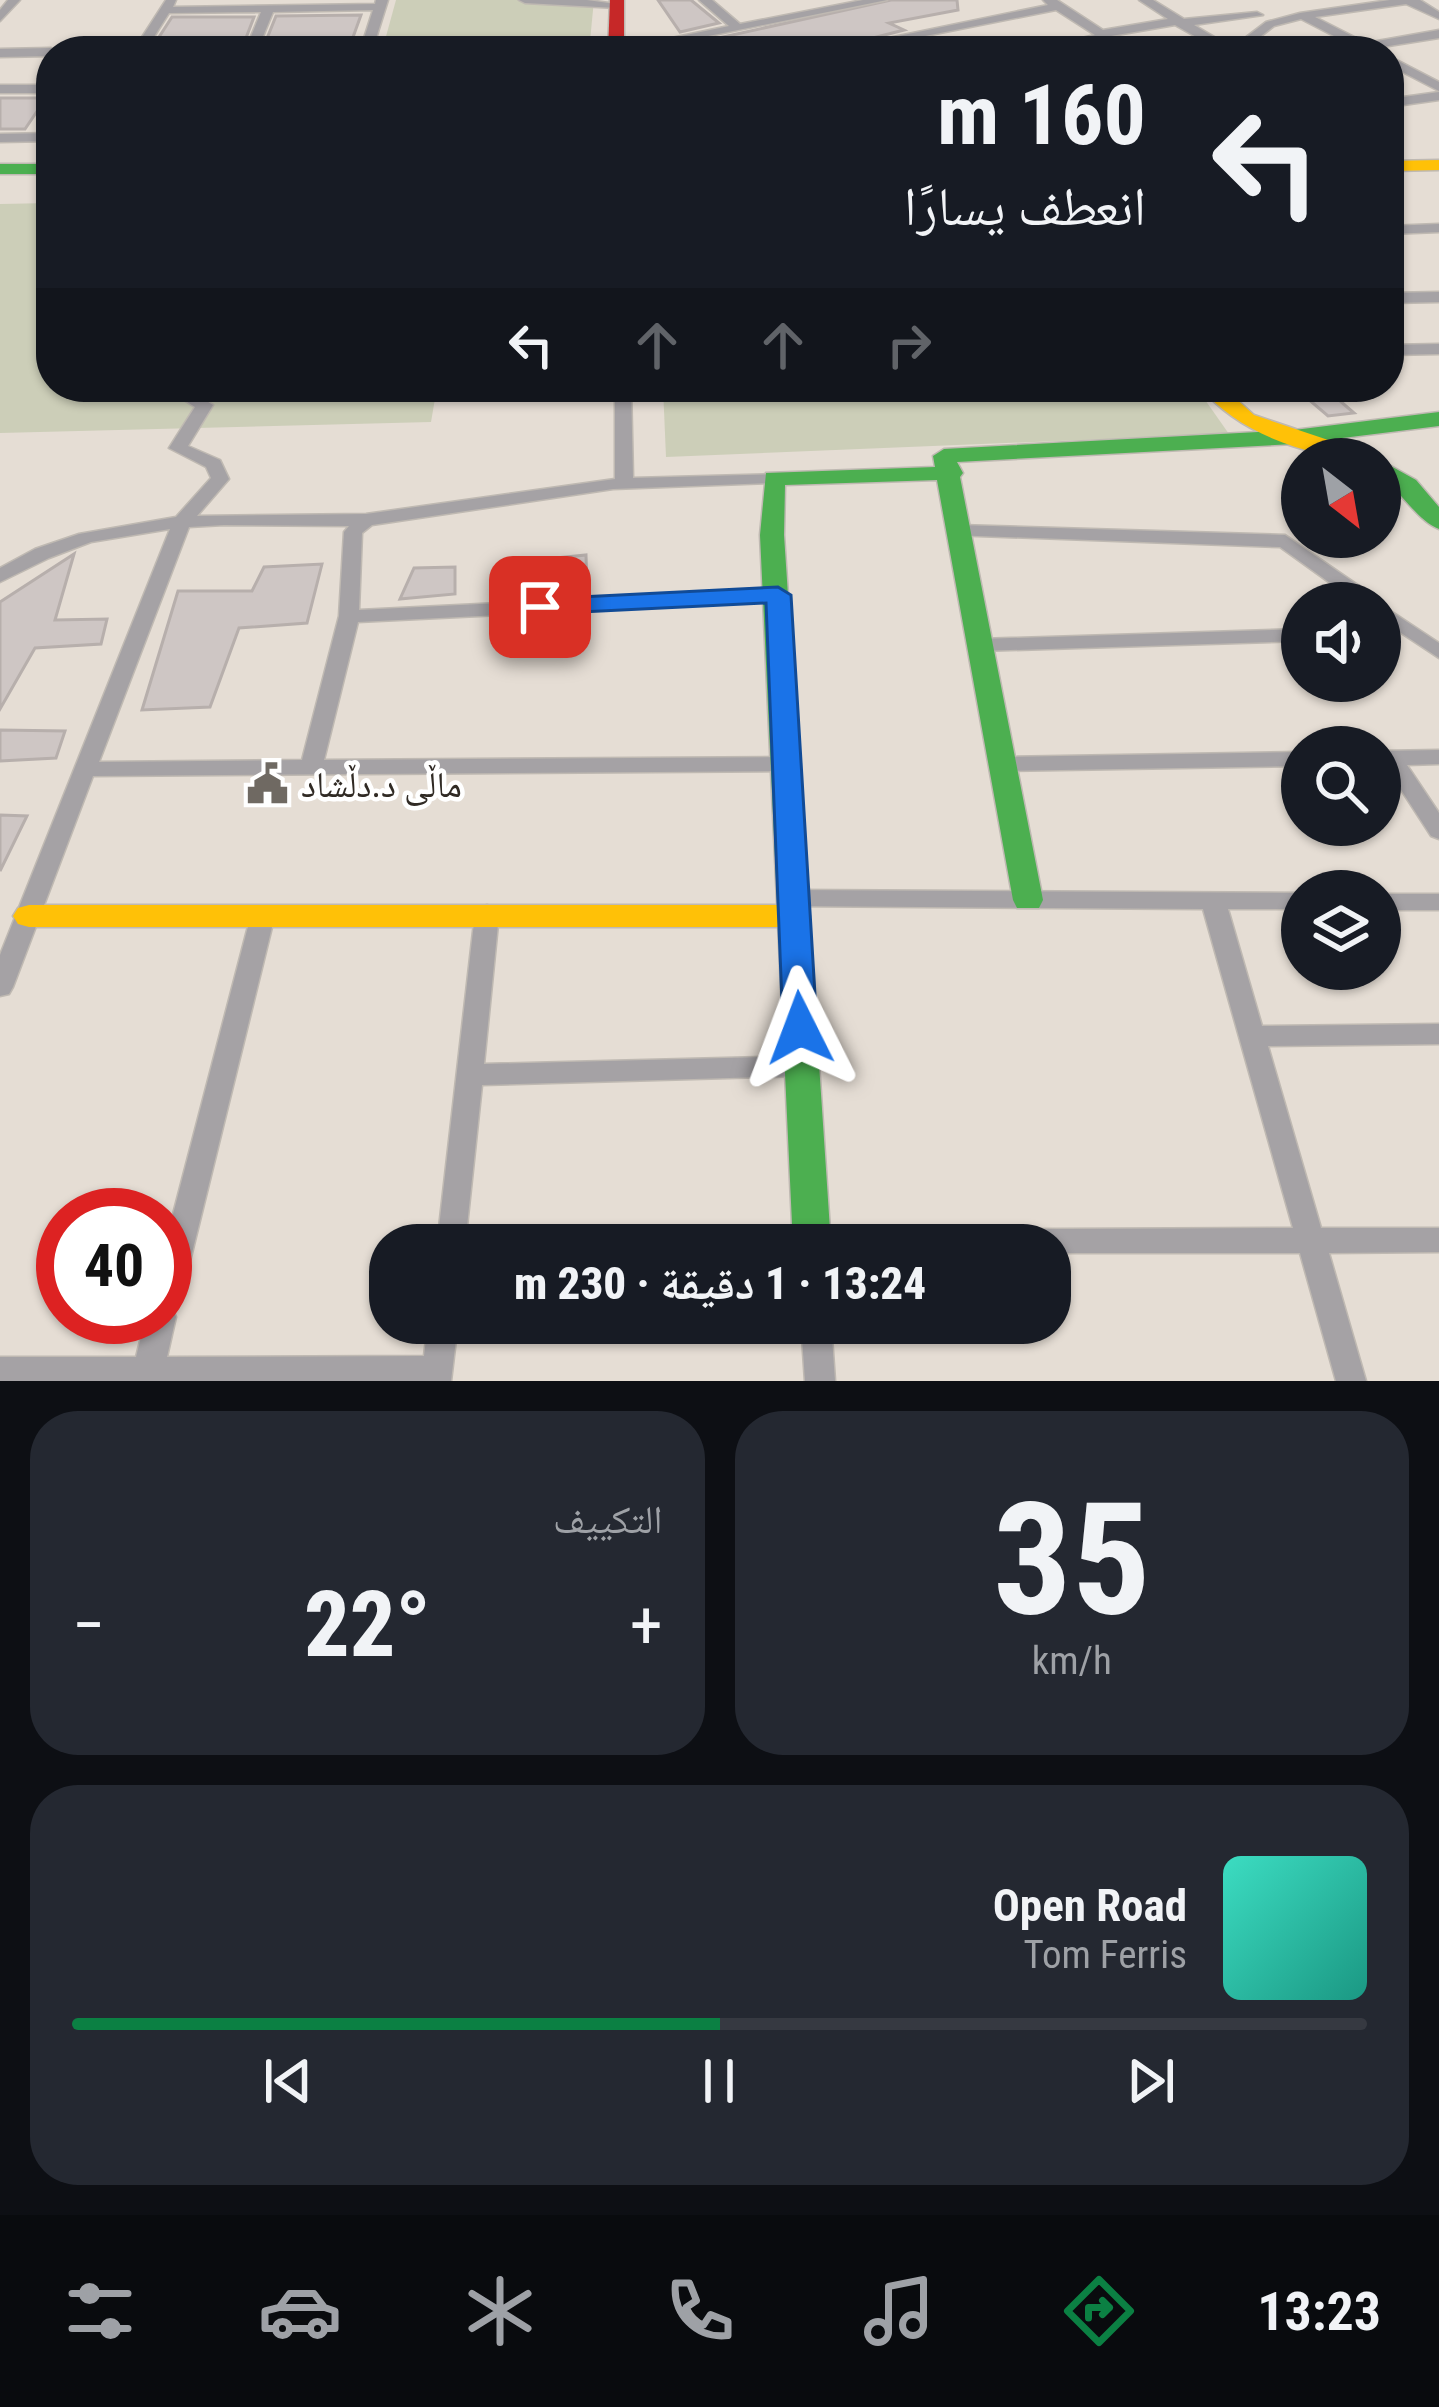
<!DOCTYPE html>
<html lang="ar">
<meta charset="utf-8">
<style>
:root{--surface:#171b24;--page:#242831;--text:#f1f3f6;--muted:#9ea1a6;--line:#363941;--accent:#0b8043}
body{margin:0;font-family:"Roboto Condensed","Noto Naskh Arabic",sans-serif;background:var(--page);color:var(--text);direction:rtl;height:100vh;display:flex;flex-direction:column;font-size:45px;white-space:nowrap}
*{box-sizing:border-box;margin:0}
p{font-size:39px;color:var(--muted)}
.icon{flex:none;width:66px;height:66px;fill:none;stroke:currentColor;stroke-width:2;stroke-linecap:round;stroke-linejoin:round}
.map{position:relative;height:1381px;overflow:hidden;direction:ltr}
.side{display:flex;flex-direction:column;gap:30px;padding:30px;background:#0d0f14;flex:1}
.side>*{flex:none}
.guide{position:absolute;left:36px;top:36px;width:1368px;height:366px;border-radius:48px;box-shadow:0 3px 9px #0004;direction:rtl;background:#171b24;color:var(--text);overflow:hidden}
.needle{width:78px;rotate:149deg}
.buttons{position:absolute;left:1281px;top:438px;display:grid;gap:24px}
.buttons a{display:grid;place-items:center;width:120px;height:120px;border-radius:50%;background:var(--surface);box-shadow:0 3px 9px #0004;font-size:60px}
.speed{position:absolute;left:36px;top:1188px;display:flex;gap:24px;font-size:60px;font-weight:700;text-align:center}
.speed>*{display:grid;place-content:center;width:156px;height:156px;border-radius:50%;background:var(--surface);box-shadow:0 3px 9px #0004;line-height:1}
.speed .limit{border:18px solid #d22;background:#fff;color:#111}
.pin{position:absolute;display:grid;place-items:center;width:102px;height:102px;color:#fff;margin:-51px;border-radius:24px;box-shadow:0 6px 18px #0006}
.me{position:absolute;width:132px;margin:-66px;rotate:357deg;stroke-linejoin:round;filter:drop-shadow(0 0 9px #0008)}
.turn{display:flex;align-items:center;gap:42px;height:252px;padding:0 60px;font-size:54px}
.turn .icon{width:156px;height:156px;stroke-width:2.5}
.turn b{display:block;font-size:84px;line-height:102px}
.lanes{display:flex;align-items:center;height:114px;padding:0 60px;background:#0003;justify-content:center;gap:60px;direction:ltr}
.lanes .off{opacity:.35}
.big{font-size:90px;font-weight:800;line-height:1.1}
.side .widget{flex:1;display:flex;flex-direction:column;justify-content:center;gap:18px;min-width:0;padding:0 42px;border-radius:48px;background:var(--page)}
.side .dial{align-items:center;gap:0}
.dial b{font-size:156px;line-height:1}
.song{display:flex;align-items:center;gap:36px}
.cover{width:144px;height:144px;border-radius:18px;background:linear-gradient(135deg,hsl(170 70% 55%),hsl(170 70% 35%))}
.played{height:12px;border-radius:6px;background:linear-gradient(90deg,var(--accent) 50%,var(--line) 50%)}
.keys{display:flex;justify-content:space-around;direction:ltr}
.heat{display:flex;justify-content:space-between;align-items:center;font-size:66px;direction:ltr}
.side .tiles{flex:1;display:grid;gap:30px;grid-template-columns:1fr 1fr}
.widget:last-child{grid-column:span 2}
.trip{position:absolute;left:369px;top:1224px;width:702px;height:120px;border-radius:48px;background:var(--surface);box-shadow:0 3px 9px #0004;font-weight:800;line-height:120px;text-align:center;direction:rtl}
.tabs{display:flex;height:192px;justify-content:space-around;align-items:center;background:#090b0e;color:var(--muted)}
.tabs .icon{width:84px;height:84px}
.tabs .current{color:var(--accent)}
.tabs b{font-size:54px;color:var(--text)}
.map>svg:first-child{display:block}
.green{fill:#ccceb8}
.building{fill:#cec6c4;stroke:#b7afac;stroke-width:3}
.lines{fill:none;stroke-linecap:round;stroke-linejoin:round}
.street-casing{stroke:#bfb9b2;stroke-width:3}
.fast-casing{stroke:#bfb9b2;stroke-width:3}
.slow-casing{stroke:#bfb9b2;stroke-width:3}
.jam-casing{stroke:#bfb9b2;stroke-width:3}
.street{fill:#a5a2a5;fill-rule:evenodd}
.fast{fill:#4caf50;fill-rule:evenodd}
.slow{fill:#ffc107;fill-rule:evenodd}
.jam{fill:#c62828;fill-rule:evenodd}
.route{fill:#1a73e8;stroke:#114b97;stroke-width:3}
.labels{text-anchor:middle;stroke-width:9;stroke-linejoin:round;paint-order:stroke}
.poi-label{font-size:36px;fill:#302a24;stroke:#fff;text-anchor:start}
</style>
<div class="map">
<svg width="1439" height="1381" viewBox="0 0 1439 1381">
<rect width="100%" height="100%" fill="#e5ddd4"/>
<!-- green -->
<g class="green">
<path d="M396 0H594L589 51H382Z"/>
<path d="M51 203V387H437L431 422 0 433V204Z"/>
<path d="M663 387H1196L1229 434 666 457Z"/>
</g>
<!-- building -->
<g class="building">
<path d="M658 0H691L719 23 680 32Z"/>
<path d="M891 0H957L958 10 889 23 904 30 822 51H701L691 44Z"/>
<path d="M361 15 348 51H262L276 16Z"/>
<path d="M172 17H254L241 51H150Z"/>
<path d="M0 98H46L25 129H0Z"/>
<path d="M1294 387H1324L1354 413 1328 416Z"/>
<path d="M74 554 55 620 107 619 101 644 35 648 0 709V602Z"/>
<path d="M586 555 587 591 546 593 545 559Z"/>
<path d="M322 564 307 623 239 628 210 707 142 710 178 591H252L264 567Z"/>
<path d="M455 567V594L400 599 414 568Z"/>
<path d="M0 730 65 731 56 758 0 761Z"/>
<path d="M0 815 27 816 0 871Z"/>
</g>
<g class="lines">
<defs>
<g id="street">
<path d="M8 0H20L0 21V10Z"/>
<path d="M166 0H176L173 7 375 4 376 0H388L372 51H360L373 10 273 12 257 51H245L261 12 169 13 145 51H133Z"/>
<path d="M519 0H587L623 5 617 8 525 3Z"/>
<path d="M699 0H712L740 24 863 0H887L634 51H610L729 26Z"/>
<path d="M1043 0H1057L1103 30 1168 19 1139 0H1153L1184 19 1257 12 1263 15 1194 25 1221 41 1245 38 1266 22 1300 13 1390 0H1420L1439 12V19L1406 4 1315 17 1366 43 1439 30V38L1376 48 1378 51H1363L1301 19 1274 26 1252 43 1204 51H1174L1207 43 1175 25 1111 36 1133 51H1119L1103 41 1051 51H1026L1095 35 1056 10 850 51H826L1048 5Z"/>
<path d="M0 49 51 48 56 51H51V56L0 57Z"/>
<path d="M1389 56 1439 82V91L1389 65Z"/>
<rect x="0" y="85" width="51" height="8"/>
<path d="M1439 92V100L1389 107V99Z"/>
<path d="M51 133V141L0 142V134Z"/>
<path d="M1389 149 1396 152V158L1389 159Z"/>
<path d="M1439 224V232L1389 234V226Z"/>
<path d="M1439 292V302L1389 303V293Z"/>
<path d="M1439 344V354L1389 355V345Z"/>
<path d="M164 387H184L213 405 188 446 220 460 229 479 197 516 366 514 615 479V387H631L633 478 780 474 783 478 780 482 774 483 613 489 372 525 362 533 359 610 779 589 789 595 779 601 358 622 324 760 785 757 796 764 785 771 93 776 13 987 9 994 0 996V955L170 529 91 542 49 558 0 582V568L35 549 79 534 176 517 211 478 206 467 169 448 195 407ZM224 525 349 526 344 532 339 616 302 760 99 762 189 527Z"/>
<path d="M958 525 1285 535 1378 599 1381 603 1380 604 1439 643V658L1380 619V603H1358L1280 547 951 535 949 531 951 527Z"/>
<path d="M1302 629V641L980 651 970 645 980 639Z"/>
<path d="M1439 750V764L1407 765 1439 813V839L1431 836 1385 765H1380V751Z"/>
<path d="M1302 752V766L1002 771 991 764 1002 757Z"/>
<path d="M792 890 1302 893V909H1228L1262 1026 1439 1024V1044L1268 1046 1321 1228H1439V1252L1329 1253 1366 1381H1336L1300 1253H1050V1245H799L802 1233 812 1230 1293 1228 1203 909 792 906 784 904 780 898 784 892Z"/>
<rect x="1380" y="894" width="59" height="16"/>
<path d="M487 905 496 908 499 914 484 1064 802 1056 811 1059 815 1066 811 1073 802 1076 482 1085 465 1245H437L475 914 478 908Z"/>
<path d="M263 906 272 909 275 915 180 1302 174 1312 176 1317 167 1357 424 1356 428 1323H458L451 1381H0V1357H136L146 1317H165V1245L251 915 254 909Z"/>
<path d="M801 1323H831L835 1381H805Z"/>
</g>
<g id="fast">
<rect x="0" y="164" width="51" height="10"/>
<path d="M1439 412V426L1294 444 957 462 963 473 960 477 1043 900 1039 908H1017L1013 900 937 480 785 485 784 535 831 1245H793L760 535 766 473 935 467 933 456 944 449 1294 430Z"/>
<path d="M1380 460 1416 480 1439 507V529C1416 520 1402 491 1380 477Z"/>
</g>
<g id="slow">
<path d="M1439 160V170L1389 171V161Z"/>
<path d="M1200 387H1223L1254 415 1370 454 1373 459C1312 459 1240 435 1200 387Z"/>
<path d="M29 905H794L805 908 810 916 805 924 794 927H29L18 924 13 916 18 908Z"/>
</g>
<path id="jam" d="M610 0H624V51H608Z"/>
</defs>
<!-- street casing -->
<use href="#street" class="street-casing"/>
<!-- fast casing -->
<use href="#fast" class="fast-casing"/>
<!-- slow casing -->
<use href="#slow" class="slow-casing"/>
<!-- jam casing -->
<use href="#jam" class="jam-casing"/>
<!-- street -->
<use href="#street" class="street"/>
<!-- fast -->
<use href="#fast" class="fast"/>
<!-- slow -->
<use href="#slow" class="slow"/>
<!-- jam -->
<use href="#jam" class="jam"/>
</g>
<!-- route -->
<path class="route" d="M778 587 791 595 817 1028 800 1041 783 1028 766 603 540 614 527 607 540 599Z"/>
<!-- icons -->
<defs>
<symbol id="civic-bare" viewBox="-9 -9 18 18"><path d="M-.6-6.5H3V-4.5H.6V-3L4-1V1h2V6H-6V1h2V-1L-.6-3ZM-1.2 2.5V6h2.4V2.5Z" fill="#6f6962" stroke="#fff" stroke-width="2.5" paint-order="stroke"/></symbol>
</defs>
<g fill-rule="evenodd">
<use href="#civic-bare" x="238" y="754" width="59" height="59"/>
</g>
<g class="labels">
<!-- poi labels -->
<g class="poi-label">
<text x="301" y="797">ماڵی د.دڵشاد</text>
</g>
</g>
</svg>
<div class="buttons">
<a><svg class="needle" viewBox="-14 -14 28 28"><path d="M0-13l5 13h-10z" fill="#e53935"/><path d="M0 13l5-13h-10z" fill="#9ea1a6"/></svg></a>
<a><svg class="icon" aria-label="sound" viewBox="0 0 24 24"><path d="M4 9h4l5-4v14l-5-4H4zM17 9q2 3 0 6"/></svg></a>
<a><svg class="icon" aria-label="search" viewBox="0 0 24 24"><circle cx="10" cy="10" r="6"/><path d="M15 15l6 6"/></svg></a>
<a><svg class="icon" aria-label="layers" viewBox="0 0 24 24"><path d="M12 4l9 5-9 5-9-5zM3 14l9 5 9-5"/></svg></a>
</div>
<div class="speed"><div class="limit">40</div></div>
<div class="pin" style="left:540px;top:607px;background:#d93025"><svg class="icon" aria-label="arrive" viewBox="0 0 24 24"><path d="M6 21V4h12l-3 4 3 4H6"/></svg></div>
<svg class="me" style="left:800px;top:1028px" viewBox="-20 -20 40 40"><path d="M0-17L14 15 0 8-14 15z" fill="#1a73e8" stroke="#fff" stroke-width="4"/></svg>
<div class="trip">13:24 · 1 دقيقة · 230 m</div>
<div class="guide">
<div class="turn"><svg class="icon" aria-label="left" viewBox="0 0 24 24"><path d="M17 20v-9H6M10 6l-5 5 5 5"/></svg><div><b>160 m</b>انعطف يسارًا</div></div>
<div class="lanes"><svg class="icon" aria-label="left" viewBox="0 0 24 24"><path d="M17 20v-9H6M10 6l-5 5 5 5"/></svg><svg class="icon off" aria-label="ahead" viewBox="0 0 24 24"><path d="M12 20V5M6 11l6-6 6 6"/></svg><svg class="icon off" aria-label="ahead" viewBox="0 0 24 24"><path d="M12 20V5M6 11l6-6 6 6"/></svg><svg class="icon off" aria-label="right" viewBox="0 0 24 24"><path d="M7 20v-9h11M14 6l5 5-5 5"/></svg></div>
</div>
</div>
<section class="side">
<div class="tiles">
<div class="widget dial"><b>35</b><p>km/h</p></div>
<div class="widget"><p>التكييف</p>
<div class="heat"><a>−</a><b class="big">22°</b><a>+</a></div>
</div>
<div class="widget">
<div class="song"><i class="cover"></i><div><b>Open Road</b><p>Tom Ferris</p></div></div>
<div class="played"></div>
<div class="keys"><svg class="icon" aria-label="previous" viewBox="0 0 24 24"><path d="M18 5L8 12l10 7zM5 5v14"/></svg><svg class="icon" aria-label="pause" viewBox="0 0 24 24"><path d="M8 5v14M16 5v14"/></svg><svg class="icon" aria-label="next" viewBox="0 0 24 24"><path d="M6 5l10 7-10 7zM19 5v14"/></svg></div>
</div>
</div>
</section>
<nav class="tabs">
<b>13:23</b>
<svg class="icon current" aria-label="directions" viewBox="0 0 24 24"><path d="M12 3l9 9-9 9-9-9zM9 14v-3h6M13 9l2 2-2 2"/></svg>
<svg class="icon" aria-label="music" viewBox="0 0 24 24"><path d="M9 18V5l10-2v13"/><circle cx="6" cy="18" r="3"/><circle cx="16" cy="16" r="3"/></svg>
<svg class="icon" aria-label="phone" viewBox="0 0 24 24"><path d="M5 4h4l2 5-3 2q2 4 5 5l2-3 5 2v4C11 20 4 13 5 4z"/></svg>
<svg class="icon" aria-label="climate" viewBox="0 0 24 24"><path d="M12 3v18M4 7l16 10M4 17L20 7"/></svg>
<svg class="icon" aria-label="car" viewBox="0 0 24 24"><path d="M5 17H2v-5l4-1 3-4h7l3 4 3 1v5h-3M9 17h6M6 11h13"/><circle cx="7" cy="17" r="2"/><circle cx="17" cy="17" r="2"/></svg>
<svg class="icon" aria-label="filters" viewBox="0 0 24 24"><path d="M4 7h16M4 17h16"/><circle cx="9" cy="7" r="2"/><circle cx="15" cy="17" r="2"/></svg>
</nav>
